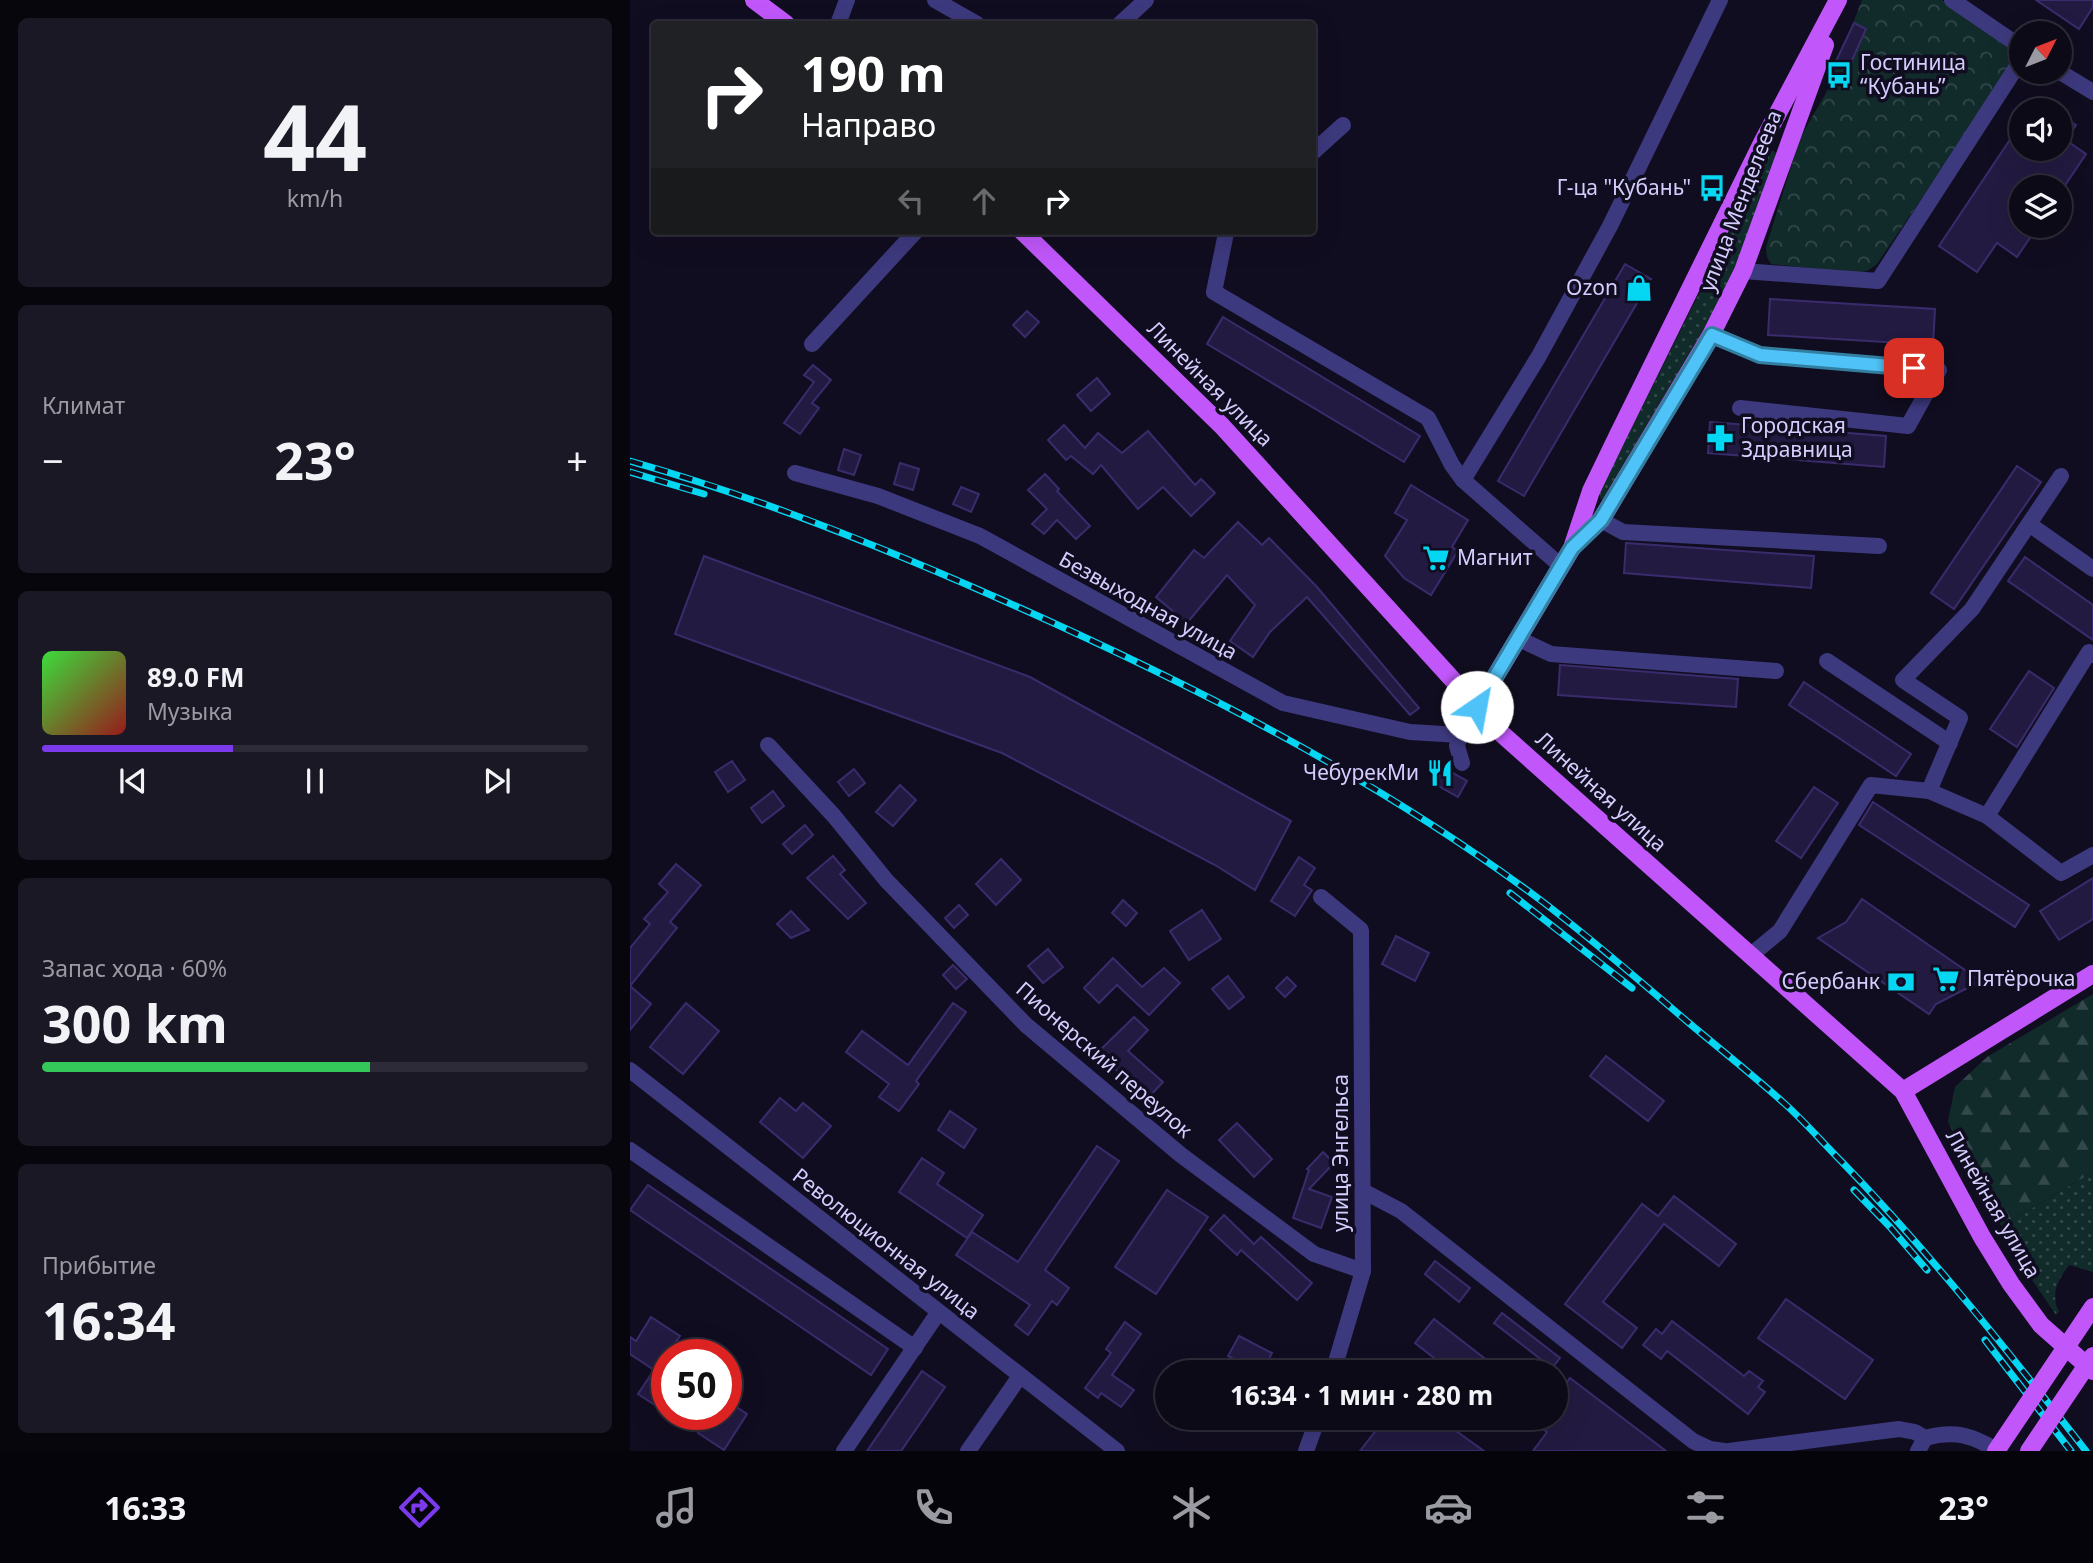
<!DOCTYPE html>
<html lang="ru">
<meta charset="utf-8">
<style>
:root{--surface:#0d0a18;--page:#1b1825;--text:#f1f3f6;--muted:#9a9aa2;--line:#2d2b37;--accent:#7c3aed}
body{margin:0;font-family:"Noto Sans",sans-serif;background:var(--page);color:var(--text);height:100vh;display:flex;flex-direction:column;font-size:26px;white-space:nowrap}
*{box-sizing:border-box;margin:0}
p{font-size:23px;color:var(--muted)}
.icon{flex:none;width:38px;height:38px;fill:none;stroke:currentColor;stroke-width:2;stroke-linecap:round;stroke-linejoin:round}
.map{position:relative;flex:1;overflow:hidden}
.panel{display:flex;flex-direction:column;gap:18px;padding:18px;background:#07060d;width:630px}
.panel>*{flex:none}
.hud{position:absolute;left:21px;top:21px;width:665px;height:214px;border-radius:7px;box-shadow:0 7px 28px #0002,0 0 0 2px var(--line);background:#202124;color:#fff;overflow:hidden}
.needle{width:46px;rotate:48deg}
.fabs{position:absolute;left:1379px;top:21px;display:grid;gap:14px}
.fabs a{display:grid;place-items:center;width:63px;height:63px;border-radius:50%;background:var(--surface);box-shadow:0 7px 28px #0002,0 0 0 2px var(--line);font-size:35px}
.speed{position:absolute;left:21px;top:1339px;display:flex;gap:14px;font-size:35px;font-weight:700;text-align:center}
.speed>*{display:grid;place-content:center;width:91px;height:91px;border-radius:50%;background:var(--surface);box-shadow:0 7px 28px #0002,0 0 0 2px var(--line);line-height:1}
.speed .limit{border:10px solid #d22;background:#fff;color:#111}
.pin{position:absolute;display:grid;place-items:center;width:60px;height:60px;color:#fff;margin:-30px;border-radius:14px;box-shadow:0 4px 10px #0006}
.me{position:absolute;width:77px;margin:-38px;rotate:33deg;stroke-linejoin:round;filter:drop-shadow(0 0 5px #0008)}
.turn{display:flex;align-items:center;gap:24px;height:147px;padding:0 35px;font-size:32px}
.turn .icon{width:91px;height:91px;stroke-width:2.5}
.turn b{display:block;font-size:49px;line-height:60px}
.lanes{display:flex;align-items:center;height:66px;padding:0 35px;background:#0003;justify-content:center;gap:35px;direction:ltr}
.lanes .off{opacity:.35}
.big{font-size:52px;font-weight:700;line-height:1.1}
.panel .widget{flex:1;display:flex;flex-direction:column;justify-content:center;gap:10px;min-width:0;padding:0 24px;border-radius:10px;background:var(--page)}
.panel .dial{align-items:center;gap:0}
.dial b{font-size:91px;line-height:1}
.song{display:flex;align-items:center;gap:21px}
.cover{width:84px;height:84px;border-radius:10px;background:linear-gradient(135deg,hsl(120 70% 55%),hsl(0 70% 35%))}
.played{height:7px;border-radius:4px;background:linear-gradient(90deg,var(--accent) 35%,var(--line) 35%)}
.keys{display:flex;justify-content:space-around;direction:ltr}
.heat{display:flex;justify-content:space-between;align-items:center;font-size:38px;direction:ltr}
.charge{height:10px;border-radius:5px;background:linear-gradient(90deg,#34c759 60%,var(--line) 0)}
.trip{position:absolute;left:525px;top:1360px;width:413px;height:70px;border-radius:35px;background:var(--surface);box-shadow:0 7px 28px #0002,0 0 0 2px var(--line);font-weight:700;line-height:70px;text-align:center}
.dock{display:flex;height:112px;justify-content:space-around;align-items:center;background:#05040a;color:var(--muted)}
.dock .icon{width:49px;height:49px}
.dock .selected{color:var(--accent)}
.dock b{font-size:32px;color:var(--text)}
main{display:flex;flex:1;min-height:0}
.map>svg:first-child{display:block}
.grass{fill:url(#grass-dots)}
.forest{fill:url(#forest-firs)}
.park{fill:url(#park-crowns)}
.building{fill:#231a41;stroke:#3a2c6c;stroke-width:2}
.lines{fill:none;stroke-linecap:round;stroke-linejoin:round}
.minor{stroke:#3d397e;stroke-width:16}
.major{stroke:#c157fb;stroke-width:18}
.rail-casing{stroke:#05d6f2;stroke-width:7}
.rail{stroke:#110d20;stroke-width:4.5;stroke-dasharray:13;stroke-linecap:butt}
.major-bridge{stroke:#c157fb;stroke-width:18}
.route-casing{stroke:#337fa1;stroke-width:18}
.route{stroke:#4fc3f7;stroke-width:12}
.labels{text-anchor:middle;stroke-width:7;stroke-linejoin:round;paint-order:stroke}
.poi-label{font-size:21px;fill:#d4cefe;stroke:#110d20;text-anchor:start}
.street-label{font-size:21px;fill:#d4cefe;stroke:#110d20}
</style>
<main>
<section class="panel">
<div class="widget dial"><b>44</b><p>km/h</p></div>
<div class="widget"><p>Климат</p>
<div class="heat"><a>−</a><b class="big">23°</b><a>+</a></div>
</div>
<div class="widget">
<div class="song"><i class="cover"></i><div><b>89.0 FM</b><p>Музыка</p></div></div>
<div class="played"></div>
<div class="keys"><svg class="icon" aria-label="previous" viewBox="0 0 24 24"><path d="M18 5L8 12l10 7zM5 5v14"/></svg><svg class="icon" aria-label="pause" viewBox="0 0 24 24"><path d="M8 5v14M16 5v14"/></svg><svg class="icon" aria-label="next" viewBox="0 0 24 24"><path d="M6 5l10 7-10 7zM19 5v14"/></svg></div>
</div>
<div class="widget"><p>Запас хода · 60%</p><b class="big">300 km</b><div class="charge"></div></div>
<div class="widget"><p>Прибытие</p><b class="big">16:34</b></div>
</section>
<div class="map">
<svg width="1463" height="1451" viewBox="0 0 1463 1451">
<defs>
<pattern id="grass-dots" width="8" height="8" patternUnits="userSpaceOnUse" patternTransform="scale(1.75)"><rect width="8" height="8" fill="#112a2a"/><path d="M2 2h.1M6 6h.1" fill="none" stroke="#33484a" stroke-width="1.8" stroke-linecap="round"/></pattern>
<pattern id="forest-firs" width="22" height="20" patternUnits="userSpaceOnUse" patternTransform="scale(1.75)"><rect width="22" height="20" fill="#112a2a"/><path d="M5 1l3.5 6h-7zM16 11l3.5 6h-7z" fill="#33484a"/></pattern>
<pattern id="park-crowns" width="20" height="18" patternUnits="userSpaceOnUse" patternTransform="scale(1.75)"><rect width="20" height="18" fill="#112a2a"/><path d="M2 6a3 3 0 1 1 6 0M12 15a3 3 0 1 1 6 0" fill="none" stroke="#33484a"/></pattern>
</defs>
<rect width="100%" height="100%" fill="#110d20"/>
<!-- grass -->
<g class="grass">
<path d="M1141 150 1146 153 1110 259 1090 304 975 499 971 500 969 493Z"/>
<path d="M1463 1172V1272L1439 1265C1428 1280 1420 1294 1429 1312L1426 1315 1398 1274 1372 1226Z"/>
</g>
<!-- forest -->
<path class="forest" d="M1463 994V1172L1372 1226 1358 1212 1318 1121 1325 1087 1357 1057Z"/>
<!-- park -->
<path class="park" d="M1232 0H1312L1377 44C1383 54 1383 59 1379 70L1247 264 1237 271 1226 273 1141 264 1137 257 1136 247 1170 138 1196 93Z"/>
<!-- building -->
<g class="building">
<path d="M1406 0H1463V7L1449 29Z"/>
<path d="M1224 23 1236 29 1219 67 1206 61Z"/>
<path d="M1430 115 1446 125 1436 140 1456 154 1434 187H1391V226H1408L1387 257 1367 243 1347 272 1309 246 1391 123V149H1430Z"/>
<path d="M995 264 1021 279 894 496 868 481Z"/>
<path d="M1140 299 1305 309 1303 345 1138 335Z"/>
<path d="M397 311 409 322 395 337 383 325Z"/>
<path d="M593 317 790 436 774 462 577 344Z"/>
<path d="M183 365 201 380 182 403 189 408 170 434 154 423 184 382 174 375Z"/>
<path d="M467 378 480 394 461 411 447 395Z"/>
<path d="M1080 422 1256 436 1254 467 1078 453Z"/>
<path d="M434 425 455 448 468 433 492 453 518 431 565 485 571 479 585 493 561 516 533 487 508 509 471 465 463 474 441 456 436 460 418 440Z"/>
<path d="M214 449 231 455 224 475 208 470Z"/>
<path d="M270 463 289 469 283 490 264 484Z"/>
<path d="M1387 466 1411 482 1324 609 1301 593Z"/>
<path d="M415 474 429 489 427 491 460 526 446 539 427 520 414 534 402 524 417 509 398 490Z"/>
<path d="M781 485 838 520 822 547 828 551 801 595 774 578 755 556 777 520 765 513Z"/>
<path d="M331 487 349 494 341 512 323 504Z"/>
<path d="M608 522 632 545 639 538 687 587 789 708 780 715 677 597 640 632 623 657 600 641 625 605 597 575 557 623 526 597 564 550 574 558Z"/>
<path d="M996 543 1184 556 1181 588 994 573Z"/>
<path d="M74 556 400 677 661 821 625 890 585 865 372 753 45 634Z"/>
<path d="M1395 557 1463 605V640L1378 581Z"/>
<path d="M930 665 1108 679 1106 707 928 695Z"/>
<path d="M1399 671 1424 688 1387 747 1360 729Z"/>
<path d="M1174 682 1281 754 1266 776 1159 705Z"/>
<path d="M102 761 115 780 98 792 85 772Z"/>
<path d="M814 768 837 781 828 797 805 784Z"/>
<path d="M224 769 235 783 219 796 208 782Z"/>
<path d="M270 785 286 800 263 826 246 812Z"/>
<path d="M1184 787 1208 803 1171 858 1146 841Z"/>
<path d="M143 791 154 806 132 823 121 808Z"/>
<path d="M1243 802 1399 905 1385 927 1229 825Z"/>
<path d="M175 825 183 835 162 854 153 844Z"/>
<path d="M203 856 215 870 210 874 236 903 218 919 177 878Z"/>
<path d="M669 857 685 868 674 885 682 890 665 916 641 901Z"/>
<path d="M371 859 391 880 366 905 346 884Z"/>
<path d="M46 864 71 885 40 922 47 928 0 986 21 1004 0 1030V948L20 924 14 919 38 892 29 884Z"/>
<path d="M1463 878V919L1429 940 1410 911Z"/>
<path d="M1232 899 1351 981 1306 1004 1299 1014 1188 938 1216 922Z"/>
<path d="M493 900 507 913 496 926 482 913Z"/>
<path d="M329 905 338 915 324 928 315 918Z"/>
<path d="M572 910 591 939 559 960 540 931Z"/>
<path d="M161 911 179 930 161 938 147 924Z"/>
<path d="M766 936 799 953 785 981 752 964Z"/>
<path d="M418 949 433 967 413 983 398 966Z"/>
<path d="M483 958 512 987 534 968 550 983 519 1015 487 985 469 1003 454 988Z"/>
<path d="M323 965 337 979 326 989 313 975Z"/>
<path d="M598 976 614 997 599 1009 582 989Z"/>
<path d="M657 977 666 986 655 997 646 988Z"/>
<path d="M56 1003 89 1031 53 1074 20 1047Z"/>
<path d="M323 1003 336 1012 286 1081 289 1084 269 1111 249 1097 259 1084 216 1052 232 1031 278 1065Z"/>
<path d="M504 1017 518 1030 498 1051 533 1082 517 1099 483 1067 480 1070 465 1055Z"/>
<path d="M976 1056 1034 1101 1018 1121 960 1076Z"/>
<path d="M150 1098 166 1111 173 1103 201 1126 173 1158 130 1122Z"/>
<path d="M320 1111 346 1129 334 1148 308 1130Z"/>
<path d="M607 1123 642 1159 624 1177 589 1140Z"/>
<path d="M467 1146 489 1161 415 1270 439 1288 427 1305 422 1301 398 1335 385 1325 400 1305 326 1255 342 1232 388 1262Z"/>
<path d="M693 1152 704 1163 679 1189 702 1197 691 1228 663 1218 679 1170 677 1169Z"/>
<path d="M292 1158 314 1173 307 1184 353 1215 337 1238 269 1192Z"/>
<path d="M18 1185 258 1349 241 1375 0 1210Z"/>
<path d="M537 1190 578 1217 526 1294 485 1267Z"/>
<path d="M1044 1196 1106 1244 1089 1266 1034 1224 973 1302 1007 1328 992 1348 935 1304 1012 1204 1028 1216Z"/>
<path d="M594 1215 624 1244 631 1237 682 1283 667 1300 611 1250 607 1255 580 1230Z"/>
<path d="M805 1261 840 1288 829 1302 795 1274Z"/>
<path d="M1156 1299 1243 1360 1215 1399 1128 1338Z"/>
<path d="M872 1313 930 1358 922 1368 864 1323Z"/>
<path d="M21 1317 50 1336 37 1354V1413L8 1394 24 1370 0 1354V1337L6 1341Z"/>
<path d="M804 1319 872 1372H822L785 1343Z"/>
<path d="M1042 1321 1114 1376 1119 1371 1133 1381 1128 1387 1135 1392 1118 1414 1037 1351 1031 1359 1013 1345 1026 1329 1032 1334Z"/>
<path d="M495 1322 511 1334 482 1375 504 1390 491 1407 471 1393 468 1398 455 1388 481 1353 476 1349Z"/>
<path d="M609 1336 642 1353 632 1372 598 1356Z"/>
<path d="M292 1371 315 1387 271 1451H237Z"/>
<path d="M940 1378 1036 1451H903L917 1432 897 1418H926V1397Z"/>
<path d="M96 1400 117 1414 94 1450 68 1433 81 1414H96Z"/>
<path d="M732 1418H808L854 1451H730L747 1429Z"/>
</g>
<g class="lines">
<!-- minor -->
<g class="minor">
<path d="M305 0 347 24"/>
<path d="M1322 0 1391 47"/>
<path d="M208 24 217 0"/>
<path d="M490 24 516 0"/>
<path d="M1430 72 1463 92"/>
<path d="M682 153 713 125"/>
<path d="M596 233 584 292 798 418 822 465 833 480 931 566"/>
<path d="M1113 271 1248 281 1391 60"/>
<path d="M1081 335 1130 355 1309 370 1278 426 1110 408"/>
<path d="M182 344 286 231"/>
<path d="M165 473 248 496 350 536 653 703 780 732 830 735 847 707"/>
<path d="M833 480 909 356 980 226 1090 0"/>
<path d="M971 520 993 532 1249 546"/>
<path d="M1399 524 1463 569"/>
<path d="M889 639 921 654 1146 671"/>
<path d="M1197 661 1320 743"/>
<path d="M830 735 827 746 832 763"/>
<path d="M138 745 204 816 256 880 396 1025 551 1155 684 1254 733 1271"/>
<path d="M1299 791 1330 718 1273 680 1342 609 1431 476"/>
<path d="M1357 816 1431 873 1463 855"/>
<path d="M691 897 731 930 733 1271 703 1372"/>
<path d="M1121 955 1150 931 1241 785 1299 791 1357 816 1459 652 1463 655"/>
<path d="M0 1070 487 1451"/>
<path d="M0 1150 285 1348"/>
<path d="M733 1191 771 1211 1063 1441 1080 1449 1094 1451"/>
<path d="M214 1451 308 1313"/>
<path d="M338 1451 390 1376"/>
<path d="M676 1451 688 1418"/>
<path d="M1099 1451 1269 1429 1285 1432 1295 1438"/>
<path d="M1288 1451 1295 1438C1325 1430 1342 1435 1368 1451"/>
</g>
<!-- major -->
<g class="major">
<path d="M124 0 156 24"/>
<path d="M392 231 592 426 872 734 1273 1091 1352 1237 1381 1284 1411 1325 1463 1371"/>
<path d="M944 545 971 520 1081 335 1113 271 1195 45"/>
<path d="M847 707 942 548 961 491 989 433 1133 141 1208 0"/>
<path d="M1273 1091 1463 974"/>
</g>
<defs>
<g id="rail">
<path d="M0 461C124 496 245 544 363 596 554 680 745 776 913 902 963 940 1011 982 1059 1023 1091 1050 1124 1076 1155 1104 1175 1122 1193 1143 1212 1162 1300 1253 1378 1351 1456 1451"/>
<path d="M0 472 74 494"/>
<path d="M880 893 1002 988"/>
<path d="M1224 1190 1260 1227 1297 1270"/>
<path d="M1355 1340 1441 1451"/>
</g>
</defs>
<!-- rail casing -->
<use href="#rail" class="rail-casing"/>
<!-- rail -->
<use href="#rail" class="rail"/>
<!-- major-bridge -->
<g class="major-bridge">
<path d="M1366 1451 1463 1307"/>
<path d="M1399 1451 1463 1356"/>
</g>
</g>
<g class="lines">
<defs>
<path id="route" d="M847 707 942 548 971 520 1082 335 1130 355 1284 368"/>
</defs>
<!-- route casing -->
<use href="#route" class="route-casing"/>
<!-- route -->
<use href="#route" class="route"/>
</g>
<!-- icons -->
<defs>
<symbol id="bus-bare" viewBox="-9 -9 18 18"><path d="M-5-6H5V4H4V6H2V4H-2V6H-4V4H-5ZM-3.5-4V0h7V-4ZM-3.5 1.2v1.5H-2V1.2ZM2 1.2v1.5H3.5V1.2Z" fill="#05d6f2" stroke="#110d20" stroke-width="2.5" paint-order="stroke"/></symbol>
<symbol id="shop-bare" viewBox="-9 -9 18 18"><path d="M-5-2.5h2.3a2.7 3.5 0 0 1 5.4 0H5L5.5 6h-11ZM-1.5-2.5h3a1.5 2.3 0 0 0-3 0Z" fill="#05d6f2" stroke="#110d20" stroke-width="2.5" paint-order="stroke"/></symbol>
<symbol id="pharmacy-bare" viewBox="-9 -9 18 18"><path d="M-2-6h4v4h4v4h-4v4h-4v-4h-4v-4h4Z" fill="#05d6f2" stroke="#110d20" stroke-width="2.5" paint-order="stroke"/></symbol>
<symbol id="supermarket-bare" viewBox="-9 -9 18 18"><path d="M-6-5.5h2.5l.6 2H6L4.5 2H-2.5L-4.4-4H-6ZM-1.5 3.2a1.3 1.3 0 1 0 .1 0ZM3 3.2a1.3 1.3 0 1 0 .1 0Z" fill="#05d6f2" stroke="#110d20" stroke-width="2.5" paint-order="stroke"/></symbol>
<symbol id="restaurant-bare" viewBox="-9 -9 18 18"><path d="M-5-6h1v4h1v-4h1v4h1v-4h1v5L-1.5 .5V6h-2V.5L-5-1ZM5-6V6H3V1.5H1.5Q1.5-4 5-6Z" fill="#05d6f2" stroke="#110d20" stroke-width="2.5" paint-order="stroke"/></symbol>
<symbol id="bank-bare" viewBox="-9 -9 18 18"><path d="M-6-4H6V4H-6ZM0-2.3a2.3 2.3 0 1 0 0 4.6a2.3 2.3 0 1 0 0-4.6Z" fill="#05d6f2" stroke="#110d20" stroke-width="2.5" paint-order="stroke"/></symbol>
</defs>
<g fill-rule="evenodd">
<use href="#bus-bare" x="1190" y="56" width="38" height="38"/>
<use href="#bus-bare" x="1063" y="169" width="38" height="38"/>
<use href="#shop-bare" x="990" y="269" width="38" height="38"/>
<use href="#pharmacy-bare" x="1071" y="419" width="38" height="38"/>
<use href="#supermarket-bare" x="787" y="539" width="38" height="38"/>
<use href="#restaurant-bare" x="791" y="754" width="38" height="38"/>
<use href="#supermarket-bare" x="1297" y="960" width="38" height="38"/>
<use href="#bank-bare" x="1252" y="963" width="38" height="38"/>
</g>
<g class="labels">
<!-- poi labels -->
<g class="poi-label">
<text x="1230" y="70">Гостиница<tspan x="1230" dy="24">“Кубань”</tspan></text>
<text x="1061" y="195" text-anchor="end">Г-ца "Кубань"</text>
<text x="988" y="295" text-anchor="end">Ozon</text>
<text x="1111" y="433">Городская<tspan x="1111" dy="24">Здравница</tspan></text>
<text x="827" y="565">Магнит</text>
<text x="789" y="780" text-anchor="end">ЧебурекМи</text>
<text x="1337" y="986">Пятёрочка</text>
<text x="1250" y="989" text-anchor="end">Сбербанк</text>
</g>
<!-- street labels -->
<g class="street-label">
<text transform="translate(1111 201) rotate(-69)" y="7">улица Менделеева</text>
<text transform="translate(580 384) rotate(45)" y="7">Линейная улица</text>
<text transform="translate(518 606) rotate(29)" y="7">Безвыходная улица</text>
<text transform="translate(971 792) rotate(42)" y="7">Линейная улица</text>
<text transform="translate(474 1060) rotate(41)" y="7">Пионерский переулок</text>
<text transform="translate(711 1153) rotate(-90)" y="7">улица Энгельса</text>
<text transform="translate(1363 1204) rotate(60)" y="7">Линейная улица</text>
<text transform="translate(256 1244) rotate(38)" y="7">Революционная улица</text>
</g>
</g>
</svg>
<div class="fabs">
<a><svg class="needle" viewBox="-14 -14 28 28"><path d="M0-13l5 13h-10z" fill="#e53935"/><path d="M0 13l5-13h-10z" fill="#9a9aa2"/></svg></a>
<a><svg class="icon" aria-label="sound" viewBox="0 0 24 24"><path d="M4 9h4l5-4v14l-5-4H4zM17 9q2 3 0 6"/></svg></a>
<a><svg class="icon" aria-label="layers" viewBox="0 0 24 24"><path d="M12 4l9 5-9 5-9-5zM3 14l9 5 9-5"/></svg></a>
</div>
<div class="speed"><div class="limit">50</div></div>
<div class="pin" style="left:1284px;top:368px;background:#d93025"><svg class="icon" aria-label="arrive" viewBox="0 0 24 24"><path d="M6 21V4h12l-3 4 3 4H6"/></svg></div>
<svg class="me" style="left:847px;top:707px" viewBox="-20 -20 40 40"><circle r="19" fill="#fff"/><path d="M0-13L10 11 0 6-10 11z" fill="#4fc3f7"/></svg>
<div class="trip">16:34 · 1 мин · 280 m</div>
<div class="hud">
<div class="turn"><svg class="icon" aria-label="right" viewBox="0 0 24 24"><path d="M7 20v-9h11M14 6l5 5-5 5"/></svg><div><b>190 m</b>Направо</div></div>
<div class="lanes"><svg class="icon off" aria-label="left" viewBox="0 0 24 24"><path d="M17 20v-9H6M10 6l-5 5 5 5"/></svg><svg class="icon off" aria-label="ahead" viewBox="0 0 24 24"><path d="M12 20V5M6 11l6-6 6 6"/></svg><svg class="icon" aria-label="right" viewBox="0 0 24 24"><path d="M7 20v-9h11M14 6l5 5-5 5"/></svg></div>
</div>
</div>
</main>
<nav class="dock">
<b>16:33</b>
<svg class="icon selected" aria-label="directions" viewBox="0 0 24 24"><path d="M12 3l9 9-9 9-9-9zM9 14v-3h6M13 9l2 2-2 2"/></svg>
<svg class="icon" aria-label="music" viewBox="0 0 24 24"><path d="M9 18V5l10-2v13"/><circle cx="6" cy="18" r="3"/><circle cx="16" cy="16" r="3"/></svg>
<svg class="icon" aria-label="phone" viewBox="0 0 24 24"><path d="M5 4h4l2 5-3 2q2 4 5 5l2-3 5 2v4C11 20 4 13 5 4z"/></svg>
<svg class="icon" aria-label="climate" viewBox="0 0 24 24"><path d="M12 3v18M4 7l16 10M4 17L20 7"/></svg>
<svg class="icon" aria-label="car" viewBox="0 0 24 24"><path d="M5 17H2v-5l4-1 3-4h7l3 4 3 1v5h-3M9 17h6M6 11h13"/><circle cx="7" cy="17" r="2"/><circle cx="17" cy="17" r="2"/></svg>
<svg class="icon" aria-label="filters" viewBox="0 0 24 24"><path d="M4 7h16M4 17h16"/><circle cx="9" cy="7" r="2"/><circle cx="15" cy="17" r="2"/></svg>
<b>23°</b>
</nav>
